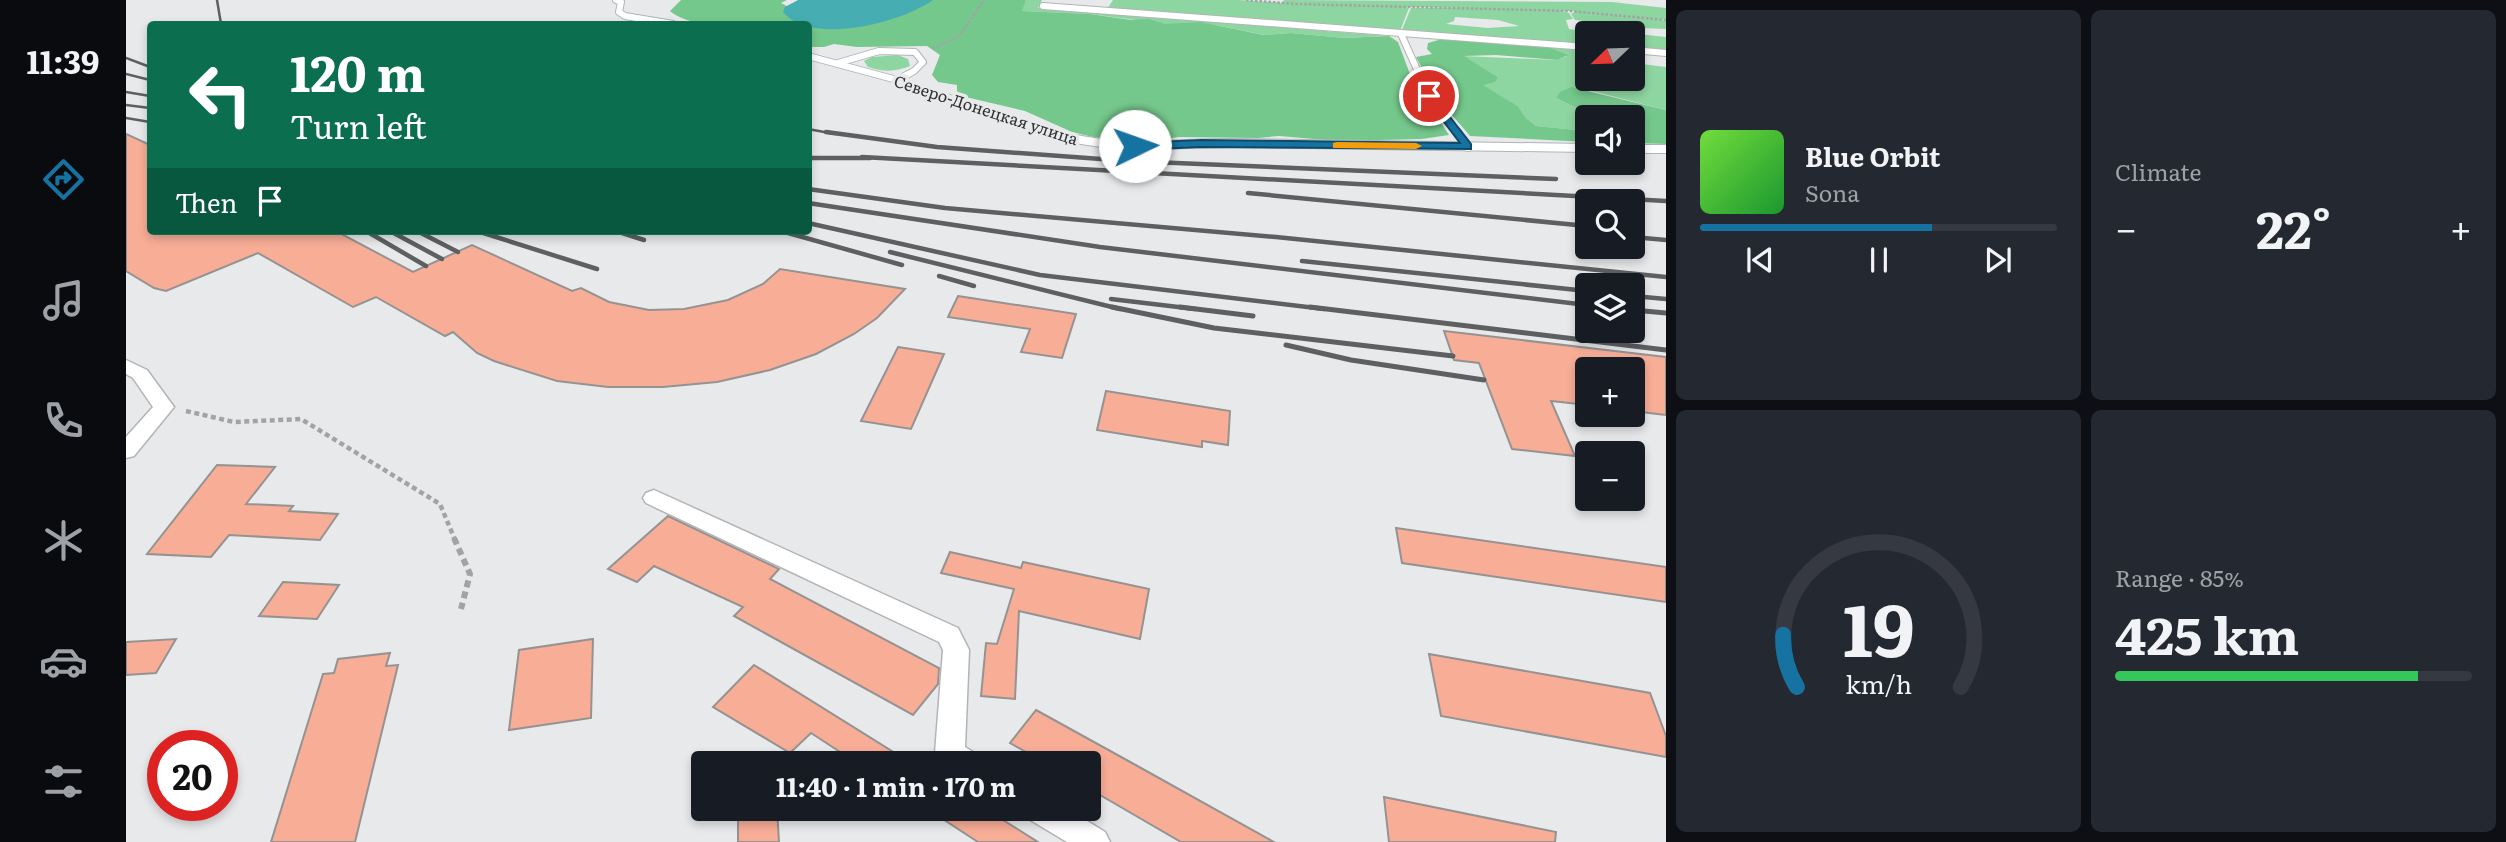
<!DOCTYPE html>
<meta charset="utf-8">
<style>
:root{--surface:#171b24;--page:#242831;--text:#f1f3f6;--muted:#9ea1a6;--line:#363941;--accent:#1672a0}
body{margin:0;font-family:Literata,serif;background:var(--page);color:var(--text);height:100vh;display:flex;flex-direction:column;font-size:26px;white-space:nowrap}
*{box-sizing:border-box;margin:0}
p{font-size:23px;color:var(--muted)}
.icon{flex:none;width:38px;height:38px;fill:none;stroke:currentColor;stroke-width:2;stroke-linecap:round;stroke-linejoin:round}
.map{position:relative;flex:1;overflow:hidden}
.panel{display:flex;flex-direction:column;gap:10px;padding:10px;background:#0d0f14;width:840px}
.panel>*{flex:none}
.guide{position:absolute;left:21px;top:21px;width:665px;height:214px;border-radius:7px;box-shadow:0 4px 10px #0003;background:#0b6e4f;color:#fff;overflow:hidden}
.needle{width:46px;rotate:247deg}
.fabs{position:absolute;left:1449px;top:21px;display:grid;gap:14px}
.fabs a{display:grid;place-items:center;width:70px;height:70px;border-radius:7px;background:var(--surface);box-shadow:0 4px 10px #0003;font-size:35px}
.speed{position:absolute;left:21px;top:730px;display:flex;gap:14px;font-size:35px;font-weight:700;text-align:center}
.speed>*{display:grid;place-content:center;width:91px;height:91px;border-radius:50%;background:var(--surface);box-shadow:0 4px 10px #0003;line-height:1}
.speed .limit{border:10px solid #d22;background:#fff;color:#111}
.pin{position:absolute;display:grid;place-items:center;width:60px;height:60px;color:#fff;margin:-30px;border:4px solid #fff;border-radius:50%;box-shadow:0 2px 7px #0007}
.me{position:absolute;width:77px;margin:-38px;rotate:87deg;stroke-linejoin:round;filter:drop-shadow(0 0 5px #0008)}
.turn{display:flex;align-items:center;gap:24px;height:147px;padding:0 28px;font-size:32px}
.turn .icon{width:91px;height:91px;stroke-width:2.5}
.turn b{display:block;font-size:49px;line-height:60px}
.then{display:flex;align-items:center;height:66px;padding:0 28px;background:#0003;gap:14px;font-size:26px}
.big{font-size:52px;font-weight:700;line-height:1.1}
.panel .widget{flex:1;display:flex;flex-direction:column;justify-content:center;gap:10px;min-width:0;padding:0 24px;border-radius:10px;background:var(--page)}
.panel .dial{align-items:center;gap:0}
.dial svg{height:182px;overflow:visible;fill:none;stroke:var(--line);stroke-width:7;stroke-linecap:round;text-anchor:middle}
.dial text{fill:var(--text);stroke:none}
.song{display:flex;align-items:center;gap:21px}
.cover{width:84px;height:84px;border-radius:10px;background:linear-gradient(135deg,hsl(100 70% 55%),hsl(130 70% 35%))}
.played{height:7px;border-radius:4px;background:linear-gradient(90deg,var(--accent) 65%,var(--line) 65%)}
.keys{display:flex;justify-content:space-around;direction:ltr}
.heat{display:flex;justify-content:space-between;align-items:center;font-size:38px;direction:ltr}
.charge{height:10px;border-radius:5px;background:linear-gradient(90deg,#34c759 85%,var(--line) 0)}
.panel .tiles{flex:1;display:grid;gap:10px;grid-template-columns:repeat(2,1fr)}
.trip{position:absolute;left:565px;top:751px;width:410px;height:70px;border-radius:7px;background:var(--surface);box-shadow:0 4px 10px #0003;font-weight:700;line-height:70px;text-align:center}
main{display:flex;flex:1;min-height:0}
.menu{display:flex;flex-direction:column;width:126px;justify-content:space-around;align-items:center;background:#090b0e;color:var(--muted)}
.menu .icon{width:49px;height:49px}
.menu .current{color:var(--accent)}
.menu b{font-size:32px;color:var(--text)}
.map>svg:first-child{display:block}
.green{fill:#8ed6a1;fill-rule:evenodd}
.forest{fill:#75c88c}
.water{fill:#46aeb2}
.building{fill:#f8ad97;stroke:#959392;stroke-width:2}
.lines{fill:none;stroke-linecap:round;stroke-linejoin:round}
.lane-far1-casing{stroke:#b3b4b6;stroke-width:8}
.lane-casing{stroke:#b3b4b6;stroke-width:10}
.street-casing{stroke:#b3b4b6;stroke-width:3}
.path-far2{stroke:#a2a3a5;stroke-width:2.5;stroke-dasharray:2.5 2;stroke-linecap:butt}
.path-far1{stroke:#a2a3a5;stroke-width:4.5;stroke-dasharray:5 3.5;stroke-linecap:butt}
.path{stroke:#a2a3a5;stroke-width:6;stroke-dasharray:7 4.5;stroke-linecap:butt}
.lane-far1{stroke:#fff;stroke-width:6}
.lane{stroke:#fff;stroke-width:8}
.street{fill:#fff;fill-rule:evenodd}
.rail-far2{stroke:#5e5f60;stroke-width:2.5}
.rail-far1{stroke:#5e5f60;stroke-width:4.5}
.rail{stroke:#5e5f60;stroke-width:5}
.route{fill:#1672a0;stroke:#0e4a68;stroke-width:2}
.slow{fill:#f59e0b}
.labels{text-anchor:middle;stroke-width:7;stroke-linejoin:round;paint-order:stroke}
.far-street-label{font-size:16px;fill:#2f3030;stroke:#e8e9eb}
</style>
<main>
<nav class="menu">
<b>11:39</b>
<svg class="icon current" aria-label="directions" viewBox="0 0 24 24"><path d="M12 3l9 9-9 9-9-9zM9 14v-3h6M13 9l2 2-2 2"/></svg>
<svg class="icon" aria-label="music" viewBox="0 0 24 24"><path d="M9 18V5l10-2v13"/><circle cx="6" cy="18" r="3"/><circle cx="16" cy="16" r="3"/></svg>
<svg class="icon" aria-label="phone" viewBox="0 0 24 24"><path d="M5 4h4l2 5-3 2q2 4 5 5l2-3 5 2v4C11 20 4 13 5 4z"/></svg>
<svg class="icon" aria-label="climate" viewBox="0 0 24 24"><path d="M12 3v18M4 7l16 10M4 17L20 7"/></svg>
<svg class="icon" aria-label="car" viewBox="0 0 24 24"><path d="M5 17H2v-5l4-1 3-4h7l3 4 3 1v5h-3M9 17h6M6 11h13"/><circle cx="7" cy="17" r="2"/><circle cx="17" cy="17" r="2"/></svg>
<svg class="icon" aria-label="filters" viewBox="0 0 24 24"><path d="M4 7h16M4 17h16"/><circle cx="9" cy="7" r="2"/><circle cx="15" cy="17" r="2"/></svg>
</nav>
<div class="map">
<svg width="1540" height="842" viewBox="0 0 1540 842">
<rect width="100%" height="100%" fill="#e8e9eb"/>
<!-- green -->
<g class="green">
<path d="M900 0H916L912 8 1263 36 1218 38 1165 33 1139 35 1089 25 1039 24 964 14 895 11Z"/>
<path d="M987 0H1113L1189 5 1157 3 1158 0 1486 2 1540 8V20L1531 19 1540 21V29L1516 28 1509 31 1511 34 1540 37V51L1507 48V33H1470L1468 31 1488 32 1479 23 1449 20 1445 14 1450 11H1436L1443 13 1447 19 1440 20 1443 29 1468 33H1461V45L1275 32 1285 8H1340L1280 7 1283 8 1274 31 1259 28 1262 31 981 9ZM1329 17 1372 20 1393 26 1362 28 1320 24 1328 21Z"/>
<path d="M1420 46 1461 49 1454 51 1461 57V79H1507V63L1540 67V110L1466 91 1430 98 1469 117H1461V131L1410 126 1400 118 1392 106 1356 85 1372 77 1337 56 1432 60 1441 56Z"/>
<path d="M772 55 782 59 784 66C769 72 757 72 742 67L738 61 746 57Z"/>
</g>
<!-- forest -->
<g class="forest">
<path d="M555 0H661L655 3 665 8 804 0H900L896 11 964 14 1005 20 1023 19 1039 24 1074 22 1138 35 1165 33 1218 38 1263 36 1272 42 1285 77 1323 135 1296 139 1212 141 1153 136 1132 138 1052 137 1034 140 967 137 946 132 899 111 831 95V85L812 82 806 75 814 55 801 46 731 47 708 44 698 47H683L682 24C647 24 571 34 544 11Z"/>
<path d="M1316 39 1420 46 1442 55 1432 60 1370 55 1338 56 1372 77 1369 82 1357 85 1392 106 1400 118 1410 126 1461 131V142L1344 136 1314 101 1290 57 1306 54 1301 49 1302 43Z"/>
<path d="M1445 87 1540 110V144L1507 143V117H1469L1430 98 1434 92Z"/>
</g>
<!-- water -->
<path class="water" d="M672 0H807C775 23 685 46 657 12L659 7Z"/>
<!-- building -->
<g class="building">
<path d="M0 134 24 145V231H210L287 272 346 245 446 291 455 288 483 302 523 310 558 309 602 300 637 284 654 269 779 289 751 318 728 334 690 354 644 370 591 382 537 387H482L431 381 368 361 351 353 327 332 319 336 250 297 227 307 132 253 40 291 28 288 0 271Z"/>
<path d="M832 296 950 314 936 358 895 352 904 329 822 317Z"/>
<path d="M1318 331 1540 357V415L1507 411V369H1461V405L1425 401 1449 456 1386 449 1353 363 1328 360Z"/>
<path d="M772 347 818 354 785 429 735 421Z"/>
<path d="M980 391 1104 411 1102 445 1076 441V447L971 430Z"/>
<path d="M91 465 149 467 120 504 167 506 163 511 212 514 194 540 103 535 85 557 21 554Z"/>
<path d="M542 516 653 569 644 579 813 668 812 684 787 715 608 616 617 607 528 566 511 582 482 569Z"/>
<path d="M1270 528 1540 567V602L1276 563Z"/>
<path d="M824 552 895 568 897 562 1023 589 1014 639 893 611 889 699 855 696 860 643 871 644 888 589 815 573Z"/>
<path d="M157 582 213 585 191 619 133 616Z"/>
<path d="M50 639 30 673 0 675V642Z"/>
<path d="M467 639 465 718 383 730 393 650Z"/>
<path d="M264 653 260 666 272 665 229 842H145L197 674 208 673 212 659Z"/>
<path d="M1303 654 1524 693 1540 736V757L1315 716Z"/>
<path d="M628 665 785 763H731L685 733 664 753 587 707Z"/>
<path d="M910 710 1006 763 1148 842H1055L962 788V763H919L884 743Z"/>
<path d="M1258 797 1430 832 1429 842H1263Z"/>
<path d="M612 808H651L653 842H612Z"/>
<path d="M800 808H858L912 842H852Z"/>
</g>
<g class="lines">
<defs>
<g id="lane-far1">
<path d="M490 0 495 2 493 12 499 16 547 24"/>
<path d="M917 6 1461 47"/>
<path d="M1275 34 1303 96 1332 134"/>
<path d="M1507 50 1540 53"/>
<path d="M682 56 771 80 929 134"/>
<path d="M712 63 753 51 789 52 797 62 788 71 771 80"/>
</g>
<g id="lane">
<path d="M924 132C983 152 1043 143 1104 143 1223 145 1342 146 1461 148"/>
<path d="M1331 132 1342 147"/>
<path d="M1507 149H1540"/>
</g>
<g id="street">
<path d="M0 360 21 370 48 407 8 456 0 458V437L27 407 7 378 0 374Z"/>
<path d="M528 490 832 628 843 650 839 747 850 754 855 763H816L809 753 817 650 813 642 520 503 517 498 520 493Z"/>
<path d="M897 808H940L979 832 984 842H941L901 818Z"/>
</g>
</defs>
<!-- lane-far1 casing -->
<use href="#lane-far1" class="lane-far1-casing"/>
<!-- lane casing -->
<use href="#lane" class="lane-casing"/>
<!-- street casing -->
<use href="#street" class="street-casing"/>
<!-- path-far2 -->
<g class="path-far2">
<path d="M1120 0 1170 4 1444 11 1540 20"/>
<path d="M807 49 833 36 858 0"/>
</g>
<!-- path-far1 -->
<path class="path-far1" d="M60 411 108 422 175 419 314 504 329 540"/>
<!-- path -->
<path class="path" d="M328 538 344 574 335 609"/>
<!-- lane-far1 -->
<use href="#lane-far1" class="lane-far1"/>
<!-- lane -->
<use href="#lane" class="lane"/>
<!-- street -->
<use href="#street" class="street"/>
<!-- rail-far2 -->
<g class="rail-far2">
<path d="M91 0 95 24"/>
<path d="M0 58 24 67"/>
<path d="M0 74 24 80"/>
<path d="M0 92 24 96"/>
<path d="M0 105 24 108"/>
<path d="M0 118 24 122"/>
<path d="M682 129 709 134"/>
</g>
<!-- rail-far1 -->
<g class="rail-far1">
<path d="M700 132 811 147 1002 161 1430 179"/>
<path d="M736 157 1540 201"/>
<path d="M682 158H744"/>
<path d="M682 189 819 208 1150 237 1540 277"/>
<path d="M1122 193 1461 226"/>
<path d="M682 203 974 247 1461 305"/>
<path d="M682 223 914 275 1198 309"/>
<path d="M240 231 300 266"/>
<path d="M264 231 316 259"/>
<path d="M291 231 332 252"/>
<path d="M351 231 471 269"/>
<path d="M490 231 518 240"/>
<path d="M655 231 776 265"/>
<path d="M1507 237 1540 240"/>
<path d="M764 252 994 309"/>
<path d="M1176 261 1461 291"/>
<path d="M813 276 848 286"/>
<path d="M1507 296 1540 299"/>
<path d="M985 299 1069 309"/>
</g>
<!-- rail -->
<g class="rail">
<path d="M986 307 1088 328 1327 356"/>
<path d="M1054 307 1127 316"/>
<path d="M1184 307 1540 350"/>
<path d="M1507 310 1540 313"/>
<path d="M1160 345 1225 360 1358 380"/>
</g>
</g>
<!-- route -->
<path class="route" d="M1299 94H1306L1345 144V149L1075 147 1009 150 1004 146 1009 143 1075 140 1334 143 1298 96Z"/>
<!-- slow -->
<path class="slow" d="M1211 142 1290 143 1296 146 1290 149 1207 148V143Z"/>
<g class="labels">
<!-- far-street labels -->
<g class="far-street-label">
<text transform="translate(860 110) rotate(18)" y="6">Северо-Донецкая улица</text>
</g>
</g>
</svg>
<div class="fabs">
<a><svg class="needle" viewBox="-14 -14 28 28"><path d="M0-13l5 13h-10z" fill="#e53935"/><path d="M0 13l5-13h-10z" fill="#9ea1a6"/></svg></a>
<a><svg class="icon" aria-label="sound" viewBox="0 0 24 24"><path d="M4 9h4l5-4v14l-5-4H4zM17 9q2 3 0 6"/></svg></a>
<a><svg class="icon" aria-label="search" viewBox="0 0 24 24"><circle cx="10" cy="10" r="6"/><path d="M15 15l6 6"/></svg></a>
<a><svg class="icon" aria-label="layers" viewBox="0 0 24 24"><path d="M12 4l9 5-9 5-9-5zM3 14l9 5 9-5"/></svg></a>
<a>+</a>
<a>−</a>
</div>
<div class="speed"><div class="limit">20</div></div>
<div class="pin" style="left:1303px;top:96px;background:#d93025"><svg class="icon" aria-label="arrive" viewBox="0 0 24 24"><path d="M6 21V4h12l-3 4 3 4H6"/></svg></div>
<svg class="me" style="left:1009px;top:146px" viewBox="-20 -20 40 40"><circle r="19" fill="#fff"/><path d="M0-13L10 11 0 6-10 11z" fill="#1672a0"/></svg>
<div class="trip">11:40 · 1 min · 170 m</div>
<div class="guide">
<div class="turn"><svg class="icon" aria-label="left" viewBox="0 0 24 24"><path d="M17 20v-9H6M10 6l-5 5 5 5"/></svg><div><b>120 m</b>Turn left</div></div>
<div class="then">Then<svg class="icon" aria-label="arrive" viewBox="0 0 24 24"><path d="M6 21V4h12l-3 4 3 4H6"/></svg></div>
</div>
</div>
<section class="panel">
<div class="tiles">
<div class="widget">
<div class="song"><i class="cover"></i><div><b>Blue Orbit</b><p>Sona</p></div></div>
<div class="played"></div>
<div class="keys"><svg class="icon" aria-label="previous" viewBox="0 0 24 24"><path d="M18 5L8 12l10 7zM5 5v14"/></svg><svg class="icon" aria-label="pause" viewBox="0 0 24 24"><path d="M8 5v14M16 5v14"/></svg><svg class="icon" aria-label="next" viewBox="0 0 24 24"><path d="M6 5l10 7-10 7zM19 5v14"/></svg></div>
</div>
<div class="widget"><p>Climate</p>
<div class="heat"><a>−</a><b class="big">22°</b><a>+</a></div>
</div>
<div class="widget dial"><svg viewBox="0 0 100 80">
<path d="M14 69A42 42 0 1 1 86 69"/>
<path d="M14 69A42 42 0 0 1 8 46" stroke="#1672a0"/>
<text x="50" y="56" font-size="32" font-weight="700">19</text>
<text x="50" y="72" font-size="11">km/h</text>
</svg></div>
<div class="widget"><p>Range · 85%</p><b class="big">425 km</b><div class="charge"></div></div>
</div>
</section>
</main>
